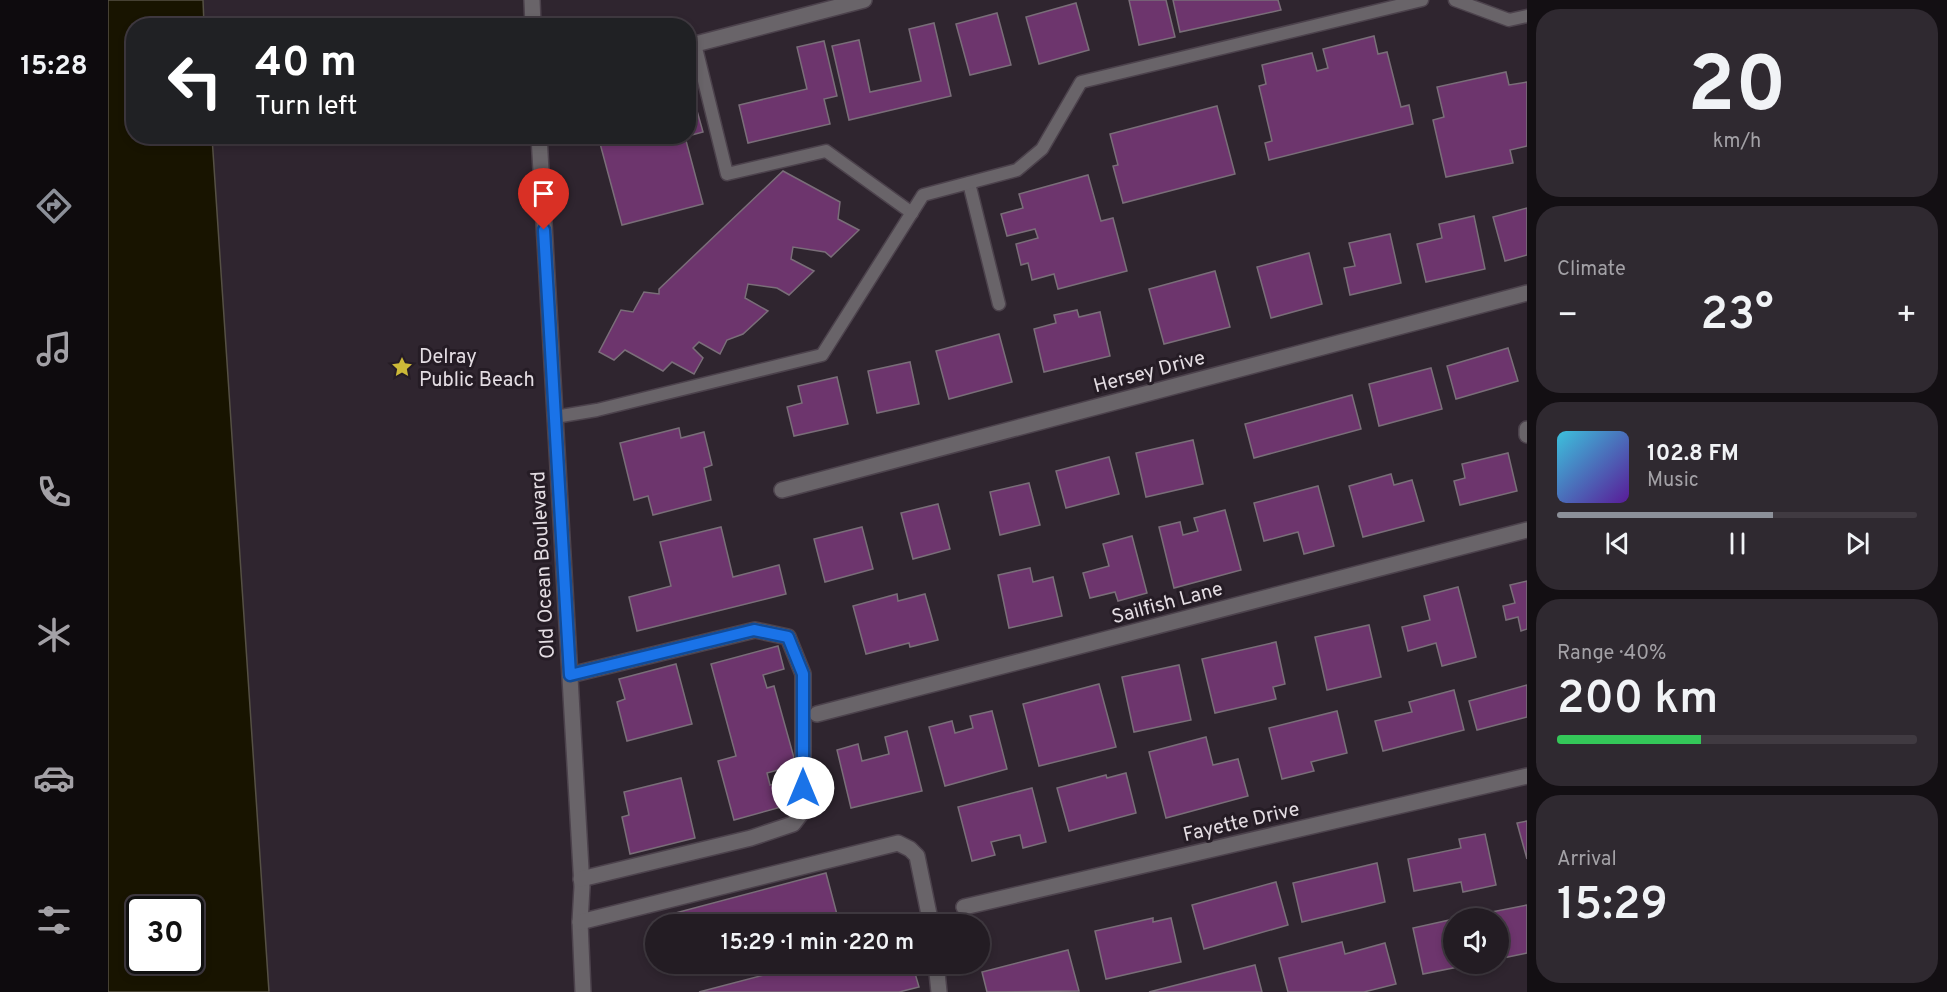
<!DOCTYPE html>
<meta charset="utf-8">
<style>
:root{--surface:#231c23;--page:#2f2930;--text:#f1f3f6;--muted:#a3a1a6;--line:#403a41;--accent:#8c9099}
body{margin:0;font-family:Overpass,sans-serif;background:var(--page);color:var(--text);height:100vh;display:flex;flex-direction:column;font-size:22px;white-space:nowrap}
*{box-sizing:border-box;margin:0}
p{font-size:20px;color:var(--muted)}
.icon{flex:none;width:33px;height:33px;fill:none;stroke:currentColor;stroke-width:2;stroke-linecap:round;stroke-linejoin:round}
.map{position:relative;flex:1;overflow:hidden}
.sheet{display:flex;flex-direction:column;gap:9px;padding:9px;background:#130f13;width:420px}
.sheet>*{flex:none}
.top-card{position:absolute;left:18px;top:18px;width:570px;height:126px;border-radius:24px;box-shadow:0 3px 9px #0003,0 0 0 2px var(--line);background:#202124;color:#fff;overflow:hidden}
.fabs{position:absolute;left:1335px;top:908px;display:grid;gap:12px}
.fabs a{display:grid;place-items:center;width:66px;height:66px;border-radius:50%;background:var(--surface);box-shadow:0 3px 9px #0003,0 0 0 2px var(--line);font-size:30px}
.speed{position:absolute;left:18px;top:896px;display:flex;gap:12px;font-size:30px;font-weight:700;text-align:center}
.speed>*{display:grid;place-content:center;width:78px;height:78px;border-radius:50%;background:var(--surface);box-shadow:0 3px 9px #0003,0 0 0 2px var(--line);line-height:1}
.speed .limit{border:3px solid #111;border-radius:9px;background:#fff;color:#111}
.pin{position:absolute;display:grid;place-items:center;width:51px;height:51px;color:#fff;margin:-62px -26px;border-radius:50% 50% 50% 0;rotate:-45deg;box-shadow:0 0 6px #0007}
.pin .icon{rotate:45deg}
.me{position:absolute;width:66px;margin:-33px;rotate:0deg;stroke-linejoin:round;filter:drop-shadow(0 0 4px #0008)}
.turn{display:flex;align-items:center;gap:21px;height:126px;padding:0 30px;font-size:27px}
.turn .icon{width:78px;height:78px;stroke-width:2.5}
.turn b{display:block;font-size:42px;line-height:51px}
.big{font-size:45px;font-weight:600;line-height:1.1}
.sheet .tile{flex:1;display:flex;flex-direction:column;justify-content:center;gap:9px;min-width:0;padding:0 21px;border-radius:24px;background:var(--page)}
.sheet .dial{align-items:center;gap:0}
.dial b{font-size:78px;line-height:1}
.song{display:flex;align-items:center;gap:18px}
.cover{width:72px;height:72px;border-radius:9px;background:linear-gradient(135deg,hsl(190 70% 55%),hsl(270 70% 35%))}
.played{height:6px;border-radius:3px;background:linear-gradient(90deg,var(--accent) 60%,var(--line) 60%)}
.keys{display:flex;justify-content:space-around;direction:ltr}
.heat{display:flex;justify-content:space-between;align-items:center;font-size:33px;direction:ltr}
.charge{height:9px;border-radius:4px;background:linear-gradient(90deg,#34c759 40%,var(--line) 0)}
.trip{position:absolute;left:537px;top:914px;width:345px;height:60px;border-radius:30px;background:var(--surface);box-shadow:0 3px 9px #0003,0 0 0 2px var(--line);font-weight:600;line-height:60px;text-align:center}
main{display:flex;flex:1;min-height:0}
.tab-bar{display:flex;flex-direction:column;width:108px;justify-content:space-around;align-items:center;background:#0e0b0e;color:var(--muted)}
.tab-bar .icon{width:42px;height:42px}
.tab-bar .active{color:var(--accent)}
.tab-bar b{font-size:27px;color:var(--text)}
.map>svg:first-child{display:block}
.water{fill:#181400;stroke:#555044;stroke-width:1.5;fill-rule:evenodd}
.building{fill:#6d356d;stroke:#7a6e79;stroke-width:1.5}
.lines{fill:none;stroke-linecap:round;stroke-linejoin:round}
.service-casing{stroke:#4c424c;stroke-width:15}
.minor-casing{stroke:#4c424c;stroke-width:18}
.service{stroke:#696469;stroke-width:12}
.minor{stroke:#696469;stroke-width:15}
.route-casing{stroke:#114b97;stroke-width:15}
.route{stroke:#1a73e8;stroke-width:10}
.labels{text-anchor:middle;stroke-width:6;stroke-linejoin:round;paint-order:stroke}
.poi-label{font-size:20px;fill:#e4dde3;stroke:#251c25;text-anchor:start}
.street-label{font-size:20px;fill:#e4dde3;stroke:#251c25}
</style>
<main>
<nav class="tab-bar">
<b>15:28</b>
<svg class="icon active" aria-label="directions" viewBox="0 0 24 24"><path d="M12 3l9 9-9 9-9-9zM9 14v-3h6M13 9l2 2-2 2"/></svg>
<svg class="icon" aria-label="music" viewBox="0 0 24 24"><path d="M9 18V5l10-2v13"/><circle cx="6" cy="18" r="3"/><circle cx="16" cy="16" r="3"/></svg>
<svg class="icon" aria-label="phone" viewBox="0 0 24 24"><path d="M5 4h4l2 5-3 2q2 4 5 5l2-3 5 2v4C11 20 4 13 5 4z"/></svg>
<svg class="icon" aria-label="climate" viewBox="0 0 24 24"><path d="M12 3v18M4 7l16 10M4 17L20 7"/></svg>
<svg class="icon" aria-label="car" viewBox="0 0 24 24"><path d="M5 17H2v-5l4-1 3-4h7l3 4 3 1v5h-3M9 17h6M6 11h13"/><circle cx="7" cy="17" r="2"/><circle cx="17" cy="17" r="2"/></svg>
<svg class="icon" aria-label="filters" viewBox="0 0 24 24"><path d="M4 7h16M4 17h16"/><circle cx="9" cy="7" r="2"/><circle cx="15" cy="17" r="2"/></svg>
</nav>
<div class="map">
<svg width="1419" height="992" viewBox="0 0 1419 992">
<rect width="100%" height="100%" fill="#2f252f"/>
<!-- water -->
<path class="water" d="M0 0H95L96 25 26 26V136L104 137 161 992H0ZM32 909H82V960H32Z"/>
<!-- building -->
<g class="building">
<path d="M1021 0H1058L1067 37 1031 45Z"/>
<path d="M1065 0H1170L1173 10 1072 32Z"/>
<path d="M968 3 981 50 931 64 918 17Z"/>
<path d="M889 13 903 65 862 75 848 24Z"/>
<path d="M826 23 843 96 741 120 724 46 751 40 762 92 813 81 801 29Z"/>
<path d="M1266 36 1270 54 1279 52 1293 107 1301 105 1305 124 1161 160 1157 143 1164 141 1151 86 1158 84 1154 65 1204 53 1209 71 1220 68 1215 49Z"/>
<path d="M716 41 729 96 716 99 722 124 640 143 631 105 699 89 689 47Z"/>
<path d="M1398 72 1401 85 1419 82V146L1402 150 1405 163 1338 177 1325 120 1336 117 1329 87Z"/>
<path d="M584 93 595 132 580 136V94Z"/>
<path d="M1109 106 1127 174 1015 203 1005 166 1010 165 1002 134Z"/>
<path d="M490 136H579L577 137 595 204 514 225Z"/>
<path d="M675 171 732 202 730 219 751 230 723 257 717 252 685 247 683 259 706 271 681 295 669 288 640 284 637 298 660 311 635 334 619 340 612 354 591 342 585 348 595 358 586 374 564 362 555 371 517 350 506 360 491 352 513 310 525 312 536 292 551 294V289Z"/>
<path d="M980 175 993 221 1005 218 1019 271 950 289 946 274 924 280 920 263 913 265 908 244 930 238 927 229 899 236 893 214 915 208 911 194Z"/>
<path d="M1419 208V255L1397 261 1385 217Z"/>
<path d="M1366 216 1377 269 1318 282 1309 244 1334 238 1331 224Z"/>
<path d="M1282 234 1293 283 1242 295 1236 268 1247 266 1241 243Z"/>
<path d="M1201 253 1214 304 1163 318 1149 267Z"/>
<path d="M1107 271 1122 327 1056 344 1041 289Z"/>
<path d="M969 310 971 317 992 312 1002 356 936 372 926 329 948 323 946 315Z"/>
<path d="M891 334 904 382 841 399 828 351Z"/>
<path d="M1400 348 1410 381 1348 399 1339 366Z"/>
<path d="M802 362 811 404 769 413 760 371Z"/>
<path d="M1323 368 1334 409 1271 426 1261 384Z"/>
<path d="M729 377 740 424 686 436 679 407 694 403 690 386Z"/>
<path d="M1244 395 1253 429 1146 458 1137 424Z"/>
<path d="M571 428 573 438 596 432 604 465 596 468 603 500 545 515 540 496 526 500 512 443Z"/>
<path d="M1085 440 1095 484 1038 497 1028 453Z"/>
<path d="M1400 453 1409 491 1352 505 1346 481 1357 478 1354 464Z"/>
<path d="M1001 457 1011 494 958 508 948 471Z"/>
<path d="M1283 474 1286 485 1304 480 1316 521 1255 537 1241 486Z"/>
<path d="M921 483 932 525 892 535 882 492Z"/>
<path d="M1210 486 1226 546 1196 554 1190 532 1156 541 1146 503Z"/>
<path d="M830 504 842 549 805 559 793 513Z"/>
<path d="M1117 510 1133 570 1066 588 1051 527 1072 522 1075 535 1090 531 1086 518Z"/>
<path d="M613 527 625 577 671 565 678 594 529 631 521 597 563 586 552 542Z"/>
<path d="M754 527 765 569 717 582 706 539Z"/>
<path d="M1024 536 1039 593 1010 601 1007 592 982 598 975 573 1001 566 995 544Z"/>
<path d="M922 568 925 582 945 577 954 616 901 628 890 575Z"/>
<path d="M1419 581V629L1413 631 1410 617 1398 620 1395 606 1407 603 1402 585Z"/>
<path d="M1350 587 1368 657 1334 666 1328 643 1300 651 1294 627 1322 620 1316 596Z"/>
<path d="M789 594 790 601 817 594 830 640 802 647 801 643 758 654 745 606Z"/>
<path d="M1261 625 1273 677 1219 690 1207 637Z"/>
<path d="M1168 642 1177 684 1165 687 1168 699 1107 713 1094 659Z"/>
<path d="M670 646 676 669 655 675 659 688 666 686 688 765 659 773 662 785 677 781 684 804 626 820 610 761 628 756 603 664Z"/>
<path d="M568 664 584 724 519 741 509 702 517 699 511 679Z"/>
<path d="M1071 665 1083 720 1026 732 1014 677Z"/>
<path d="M991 684 1008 747 931 766 915 704Z"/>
<path d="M1419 685V717L1369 730 1361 701Z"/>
<path d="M1346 690 1356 730 1275 751 1267 721 1304 712 1301 702Z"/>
<path d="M884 711 899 769 837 786 821 727 844 721 847 733 865 728 862 716Z"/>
<path d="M1229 711 1239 753 1203 762 1206 771 1174 779 1161 728Z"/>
<path d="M799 731 814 791 743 808 729 750 750 744 754 761 781 754 777 737Z"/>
<path d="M1098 737 1105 765 1130 759 1140 796 1058 818 1041 752Z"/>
<path d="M1018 773 1028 813 961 831 949 788 998 775 999 778Z"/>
<path d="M573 778 587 838 522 854 514 817 521 815 516 792Z"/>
<path d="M924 788 938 842 915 848 912 835 883 842 887 855 864 861 850 807Z"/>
<path d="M1419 821V859L1409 823Z"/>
<path d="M1377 834 1388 885 1355 892 1353 882 1306 891 1300 859 1353 848 1351 839Z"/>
<path d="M1269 863 1277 902 1194 922 1185 883Z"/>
<path d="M718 873 731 922 722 924H558L556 916Z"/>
<path d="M1168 882 1180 925 1096 949 1084 905Z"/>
<path d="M1419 905V953L1390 959V918H1353Z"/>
<path d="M1045 918V922L1063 918 1073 962 998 979 987 931Z"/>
<path d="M1346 919V963H1370L1315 974 1305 928Z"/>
<path d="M1234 942 1237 954 1277 943 1288 984 1256 992H1180L1171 958Z"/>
<path d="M960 950 971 991 879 992 874 972Z"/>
<path d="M702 963H804L811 987 791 992H591Z"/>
<path d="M1147 965 1154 992H1041Z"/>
</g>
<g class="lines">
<defs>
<g id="service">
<path d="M1347 0 1401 20 1419 16"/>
<path d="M587 44 619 174 718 151 804 213"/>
<path d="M861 183 891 304"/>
<path d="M447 417 489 410 714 355 815 195 909 170 934 149 973 82 1314 0"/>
</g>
<g id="minor">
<path d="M424 0 425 26"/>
<path d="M580 46 756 0"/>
<path d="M431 136 474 887 472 922 475 992"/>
<path d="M1419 429V435"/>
<path d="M674 490 1419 293"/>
<path d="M462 675 647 630 680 637 695 674V811L685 824 643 838 473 879"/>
<path d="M709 714 1419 530"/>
<path d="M856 907 1419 776"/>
<path d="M472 922 790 843 802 849 809 856 823 924"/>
<path d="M828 963 831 992"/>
</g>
</defs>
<!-- service casing -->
<use href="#service" class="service-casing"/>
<!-- minor casing -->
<use href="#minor" class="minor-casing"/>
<!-- service -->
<use href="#service" class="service"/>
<!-- minor -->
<use href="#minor" class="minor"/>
</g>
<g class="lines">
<defs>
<path id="route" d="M436 230 462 675 646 630 680 637 695 674V788"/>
</defs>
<!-- route casing -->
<use href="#route" class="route-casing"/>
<!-- route -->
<use href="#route" class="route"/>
</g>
<!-- icons -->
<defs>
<symbol id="sight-bare" viewBox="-9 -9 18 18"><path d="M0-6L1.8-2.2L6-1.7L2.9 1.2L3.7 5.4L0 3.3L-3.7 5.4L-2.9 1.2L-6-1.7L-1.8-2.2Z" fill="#ccb938" stroke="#251c25" stroke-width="2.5" paint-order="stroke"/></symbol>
</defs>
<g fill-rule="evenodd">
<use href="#sight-bare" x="279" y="352" width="30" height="30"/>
</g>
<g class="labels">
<!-- poi labels -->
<g class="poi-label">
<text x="311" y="363">Delray<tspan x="311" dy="23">Public Beach</tspan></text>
</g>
<!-- street labels -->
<g class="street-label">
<text transform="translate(1041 371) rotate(-15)" y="7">Hersey Drive</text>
<text transform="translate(434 565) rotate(-93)" y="7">Old Ocean Boulevard</text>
<text transform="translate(1059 602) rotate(-15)" y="7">Sailfish Lane</text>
<text transform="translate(1133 821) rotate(-13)" y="7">Fayette Drive</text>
</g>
</g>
</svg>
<div class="fabs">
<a><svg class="icon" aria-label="sound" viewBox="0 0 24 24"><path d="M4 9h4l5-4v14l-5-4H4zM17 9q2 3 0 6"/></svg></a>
</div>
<div class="speed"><div class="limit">30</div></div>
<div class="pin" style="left:436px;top:230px;background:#d93025"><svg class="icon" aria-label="arrive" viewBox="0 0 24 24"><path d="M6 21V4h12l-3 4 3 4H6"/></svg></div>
<svg class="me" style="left:695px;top:788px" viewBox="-20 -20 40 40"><circle r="19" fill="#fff"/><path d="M0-13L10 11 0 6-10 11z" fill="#1a73e8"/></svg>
<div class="trip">15:29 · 1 min · 220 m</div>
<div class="top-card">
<div class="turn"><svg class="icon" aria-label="left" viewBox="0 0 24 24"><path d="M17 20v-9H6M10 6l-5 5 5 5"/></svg><div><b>40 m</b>Turn left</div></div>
</div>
</div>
<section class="sheet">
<div class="tile dial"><b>20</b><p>km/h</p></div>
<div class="tile"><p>Climate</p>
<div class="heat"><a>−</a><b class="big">23°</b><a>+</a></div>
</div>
<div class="tile">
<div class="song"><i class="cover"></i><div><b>102.8 FM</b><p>Music</p></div></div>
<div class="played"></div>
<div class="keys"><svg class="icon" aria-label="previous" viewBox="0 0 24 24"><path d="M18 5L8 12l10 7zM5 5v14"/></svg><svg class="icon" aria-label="pause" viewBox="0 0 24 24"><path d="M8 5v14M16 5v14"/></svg><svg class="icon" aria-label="next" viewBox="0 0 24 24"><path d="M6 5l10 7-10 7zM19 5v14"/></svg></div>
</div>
<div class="tile"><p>Range · 40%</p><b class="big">200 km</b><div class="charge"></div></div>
<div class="tile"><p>Arrival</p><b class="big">15:29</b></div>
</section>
</main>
